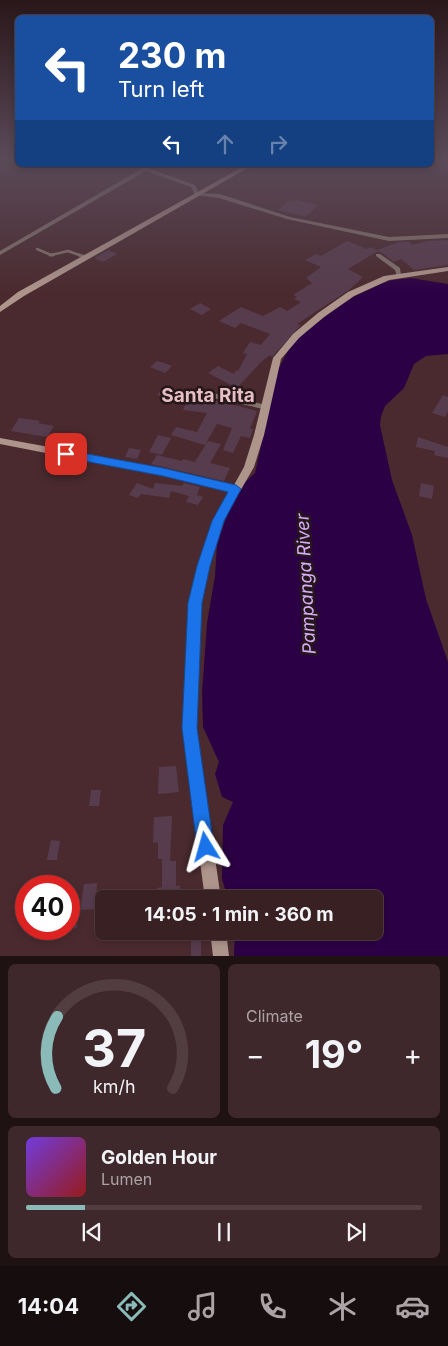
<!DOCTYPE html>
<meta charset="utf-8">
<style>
:root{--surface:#382023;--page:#3f282b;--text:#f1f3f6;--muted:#aba3a6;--line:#523e41;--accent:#8bbbb9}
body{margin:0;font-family:Inter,sans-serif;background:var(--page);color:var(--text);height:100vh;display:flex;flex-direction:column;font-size:19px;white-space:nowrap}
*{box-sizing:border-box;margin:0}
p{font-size:16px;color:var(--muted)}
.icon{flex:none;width:28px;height:28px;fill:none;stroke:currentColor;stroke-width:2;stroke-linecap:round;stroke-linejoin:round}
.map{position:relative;height:956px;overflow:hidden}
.side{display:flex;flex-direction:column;gap:8px;padding:8px;background:#1f1213;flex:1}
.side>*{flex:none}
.guide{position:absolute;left:15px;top:15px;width:419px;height:152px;border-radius:8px;box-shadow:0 2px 8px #0003,0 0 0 1px var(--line);background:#1a4fa0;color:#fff;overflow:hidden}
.speed{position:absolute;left:15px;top:875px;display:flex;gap:10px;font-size:25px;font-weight:700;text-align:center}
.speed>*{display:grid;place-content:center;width:65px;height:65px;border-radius:50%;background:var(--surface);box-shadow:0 2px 8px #0003,0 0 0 1px var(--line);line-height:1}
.speed .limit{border:8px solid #d22;background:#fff;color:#111}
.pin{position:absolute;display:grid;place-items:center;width:42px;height:42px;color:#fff;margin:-21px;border-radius:10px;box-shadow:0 2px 8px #0006}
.me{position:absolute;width:55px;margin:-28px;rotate:352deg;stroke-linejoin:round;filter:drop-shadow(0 0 4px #0008)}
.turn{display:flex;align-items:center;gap:18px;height:105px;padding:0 20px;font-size:22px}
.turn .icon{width:65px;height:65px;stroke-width:2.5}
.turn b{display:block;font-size:35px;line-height:42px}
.lanes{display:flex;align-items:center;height:48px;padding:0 20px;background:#0003;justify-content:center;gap:25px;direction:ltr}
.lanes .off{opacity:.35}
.big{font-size:38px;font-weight:700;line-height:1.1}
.side .card{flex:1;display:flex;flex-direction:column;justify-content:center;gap:8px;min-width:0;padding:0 18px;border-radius:8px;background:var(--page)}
.side .dial{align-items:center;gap:0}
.dial svg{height:130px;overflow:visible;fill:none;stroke:var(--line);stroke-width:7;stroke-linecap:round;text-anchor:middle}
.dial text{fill:var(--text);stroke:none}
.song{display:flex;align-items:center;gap:15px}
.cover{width:60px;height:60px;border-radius:8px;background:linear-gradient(135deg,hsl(260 70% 55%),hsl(0 70% 35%))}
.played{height:5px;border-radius:2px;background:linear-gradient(90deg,var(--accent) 15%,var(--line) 15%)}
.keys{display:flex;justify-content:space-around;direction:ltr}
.heat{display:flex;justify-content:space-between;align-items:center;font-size:28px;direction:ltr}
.side .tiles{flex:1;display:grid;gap:8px;grid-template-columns:1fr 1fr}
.card:last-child{grid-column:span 2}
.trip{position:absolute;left:95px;top:890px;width:288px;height:50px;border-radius:8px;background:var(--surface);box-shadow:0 2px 8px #0003,0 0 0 1px var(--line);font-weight:700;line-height:50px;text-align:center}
.dock{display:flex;height:80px;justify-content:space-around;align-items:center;background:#160d0e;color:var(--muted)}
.dock .icon{width:35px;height:35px}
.dock .active{color:var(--accent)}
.dock b{font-size:22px;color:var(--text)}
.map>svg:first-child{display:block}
.water{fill:#2c0045}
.building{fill:#573c4e}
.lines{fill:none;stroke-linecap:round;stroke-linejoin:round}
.lane-far2{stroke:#82736d;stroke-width:2.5}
.lane-far1{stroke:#82736d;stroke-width:3}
.lane{stroke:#82736d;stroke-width:4.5}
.street{fill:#82736d;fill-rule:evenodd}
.secondary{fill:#ae958c;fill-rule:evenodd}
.route{fill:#1a73e8;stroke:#114b97}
.labels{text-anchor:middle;stroke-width:5;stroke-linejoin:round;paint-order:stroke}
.water-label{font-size:18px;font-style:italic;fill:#d7acfc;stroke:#26181a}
.quarter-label{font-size:19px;font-weight:bold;fill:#e6bec3;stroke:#26181a}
</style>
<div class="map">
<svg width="448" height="956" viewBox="0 0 448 956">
<rect width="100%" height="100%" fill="#4a2a2f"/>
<!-- water -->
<path class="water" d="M411 278 448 284V354L426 356 414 364 404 388 385 406 381 416 380 425 392 480 412 535 426 599 448 662V956H234L235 931H374V899H228L222 879 223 825 233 802 222 797 215 774 219 762 203 727 202 693 207 623 215 576 217 545 230 506 241 486 255 473 278 370 290 347 301 335 330 313 353 297 381 284 392 280Z"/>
<!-- building -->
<g class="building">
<path d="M297 200 318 205 306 217 278 210 288 201 294 202Z"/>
<path d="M448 240V265L414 270 401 259 394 262 381 252H376L348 269 363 277 349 290 297 324 301 325 272 357 270 355 261 362 237 388 208 373 218 366 234 374 236 370 238 371 247 354 243 353 250 342 261 345 270 334 241 323 235 328 219 321 241 307 263 316 280 307 287 311 301 302 294 299 297 297 293 295 312 283 306 278 321 267 305 260 316 254 321 256 347 241 367 249 371 247 380 252 377 250 399 242H410L412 245 427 241Z"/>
<path d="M108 250 117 254 103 262 94 258Z"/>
<path d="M200 303 211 309 202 315 190 309Z"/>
<path d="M157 361 164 363 172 366 165 373 150 367Z"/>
<path d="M162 389 181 395 174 400 157 395Z"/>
<path d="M443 395 448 397V411L445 417 432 413Z"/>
<path d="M189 397 223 402 257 411 250 429H253L250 438 241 436 233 453 223 450 232 428 217 424 205 445 171 435 176 427 197 432 207 413 183 410Z"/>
<path d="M19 418 40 421 38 423 54 426 47 437 11 431Z"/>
<path d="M158 435 171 438 162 455 149 452Z"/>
<path d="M418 437 448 447V458L434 455 435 451 416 447Z"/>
<path d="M208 441 221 444 210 463 230 468 224 481 151 464 157 455 182 461 183 459 195 462Z"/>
<path d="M129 448 141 450 137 459 125 457Z"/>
<path d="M137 483 153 489 155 483 182 486 184 483 200 487 197 495 203 497 198 505 186 502 189 496 171 491 169 498 141 494 138 498 129 495Z"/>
<path d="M421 483 434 486 432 499 419 496Z"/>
<path d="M176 766 179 792 158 794 159 767Z"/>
<path d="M91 790H101L99 806H89Z"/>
<path d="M172 816 170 861H176V886L180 885 181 899H157V888L162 887V859H158V842L153 843 154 817Z"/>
<path d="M51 840 60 841 57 860H47Z"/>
<path d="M97 883 96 909 80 910 84 884Z"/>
<path d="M78 910 77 928 69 929V911Z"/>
<rect x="191" y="941" width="10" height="15"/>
</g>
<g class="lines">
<!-- lane-far2 -->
<path class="lane-far2" d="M37 249 51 255 68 251 82 256"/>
<!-- lane-far1 -->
<g class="lane-far1">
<path d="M50 255H53"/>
<path d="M79 255 86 257"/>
</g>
<!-- lane -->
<path class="lane" d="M215 396 265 407"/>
<!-- street -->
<g class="street">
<path d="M132 165H139L195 185 199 193 220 194 290 217 389 237 448 234V238L389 241 287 219 219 198 195 195 191 187 146 171 0 255V251L141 169Z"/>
<path d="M376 254H380L400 268 401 276H397L395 270 376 256Z"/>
</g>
<!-- secondary -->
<g class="secondary">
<path d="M246 165H253L24 296 0 312V306L18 292Z"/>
<path d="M448 267V271L389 280 354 296 324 317 299 338 281 359 264 435 254 467 223 521 209 566 201 603 196 728 221 899H205L182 728 189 603 197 566 213 521 230 492 163 476 0 444V438L163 468 234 485 244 467 254 435 273 358 293 334 318 313 348 292 384 276Z"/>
<path d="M210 931H226L229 956H213Z"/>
</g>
</g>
<!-- sky -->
<linearGradient id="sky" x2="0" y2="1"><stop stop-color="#29171a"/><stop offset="0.54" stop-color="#5a4a58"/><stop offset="1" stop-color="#5a4a58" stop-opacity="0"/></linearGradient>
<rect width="448" height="293" fill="url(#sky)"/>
<!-- route -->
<path class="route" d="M66 450 163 468 236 485 241 489 224 521 210 566 202 603 197 728 214 847 212 853 206 856 199 853 197 847 182 728 188 603 197 566 212 521 228 492 163 476 63 457 61 454 63 451Z"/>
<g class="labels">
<!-- water labels -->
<g class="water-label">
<text transform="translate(306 584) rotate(-93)" y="6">Pampanga River</text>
</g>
<!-- quarter labels -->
<g class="quarter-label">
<text x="208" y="402">Santa Rita</text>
</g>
</g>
</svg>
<div class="speed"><div class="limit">40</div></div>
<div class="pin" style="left:66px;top:454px;background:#d93025"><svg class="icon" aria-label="arrive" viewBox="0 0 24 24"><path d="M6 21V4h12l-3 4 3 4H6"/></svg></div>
<svg class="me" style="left:206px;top:847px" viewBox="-20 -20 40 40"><path d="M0-17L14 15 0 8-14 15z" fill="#1a73e8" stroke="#fff" stroke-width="4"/></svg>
<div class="trip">14:05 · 1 min · 360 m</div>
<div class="guide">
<div class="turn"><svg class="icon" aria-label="left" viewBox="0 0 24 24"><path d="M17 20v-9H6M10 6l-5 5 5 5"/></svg><div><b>230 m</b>Turn left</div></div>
<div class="lanes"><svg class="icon" aria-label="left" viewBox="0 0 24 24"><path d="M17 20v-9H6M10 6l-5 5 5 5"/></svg><svg class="icon off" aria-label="ahead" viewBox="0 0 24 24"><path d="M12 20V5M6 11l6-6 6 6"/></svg><svg class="icon off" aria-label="right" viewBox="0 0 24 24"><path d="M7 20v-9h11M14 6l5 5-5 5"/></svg></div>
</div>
</div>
<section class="side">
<div class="tiles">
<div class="card dial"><svg viewBox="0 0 100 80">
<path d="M14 69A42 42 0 1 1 86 69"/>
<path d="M14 69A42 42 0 0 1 15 25" stroke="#8bbbb9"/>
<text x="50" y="56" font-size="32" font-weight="700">37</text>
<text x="50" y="72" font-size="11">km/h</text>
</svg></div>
<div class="card"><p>Climate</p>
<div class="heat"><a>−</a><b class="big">19°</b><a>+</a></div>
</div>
<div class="card">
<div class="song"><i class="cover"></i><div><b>Golden Hour</b><p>Lumen</p></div></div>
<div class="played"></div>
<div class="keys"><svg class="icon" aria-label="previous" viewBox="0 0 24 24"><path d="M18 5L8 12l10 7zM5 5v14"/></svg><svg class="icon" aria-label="pause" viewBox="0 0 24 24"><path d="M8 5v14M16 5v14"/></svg><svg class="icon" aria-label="next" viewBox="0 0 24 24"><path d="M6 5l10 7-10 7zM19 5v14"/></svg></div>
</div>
</div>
</section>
<nav class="dock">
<b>14:04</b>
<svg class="icon active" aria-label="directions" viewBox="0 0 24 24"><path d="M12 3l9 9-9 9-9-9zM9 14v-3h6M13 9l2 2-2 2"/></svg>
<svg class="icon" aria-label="music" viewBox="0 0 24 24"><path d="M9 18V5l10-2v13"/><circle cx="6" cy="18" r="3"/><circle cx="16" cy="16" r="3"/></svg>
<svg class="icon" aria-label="phone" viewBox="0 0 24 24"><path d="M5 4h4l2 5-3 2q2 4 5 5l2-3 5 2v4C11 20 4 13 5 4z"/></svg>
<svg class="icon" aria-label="climate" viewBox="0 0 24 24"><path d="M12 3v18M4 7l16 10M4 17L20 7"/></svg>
<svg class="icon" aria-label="car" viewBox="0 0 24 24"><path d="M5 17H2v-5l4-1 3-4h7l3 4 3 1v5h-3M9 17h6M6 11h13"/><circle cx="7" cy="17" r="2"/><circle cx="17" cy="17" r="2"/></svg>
</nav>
